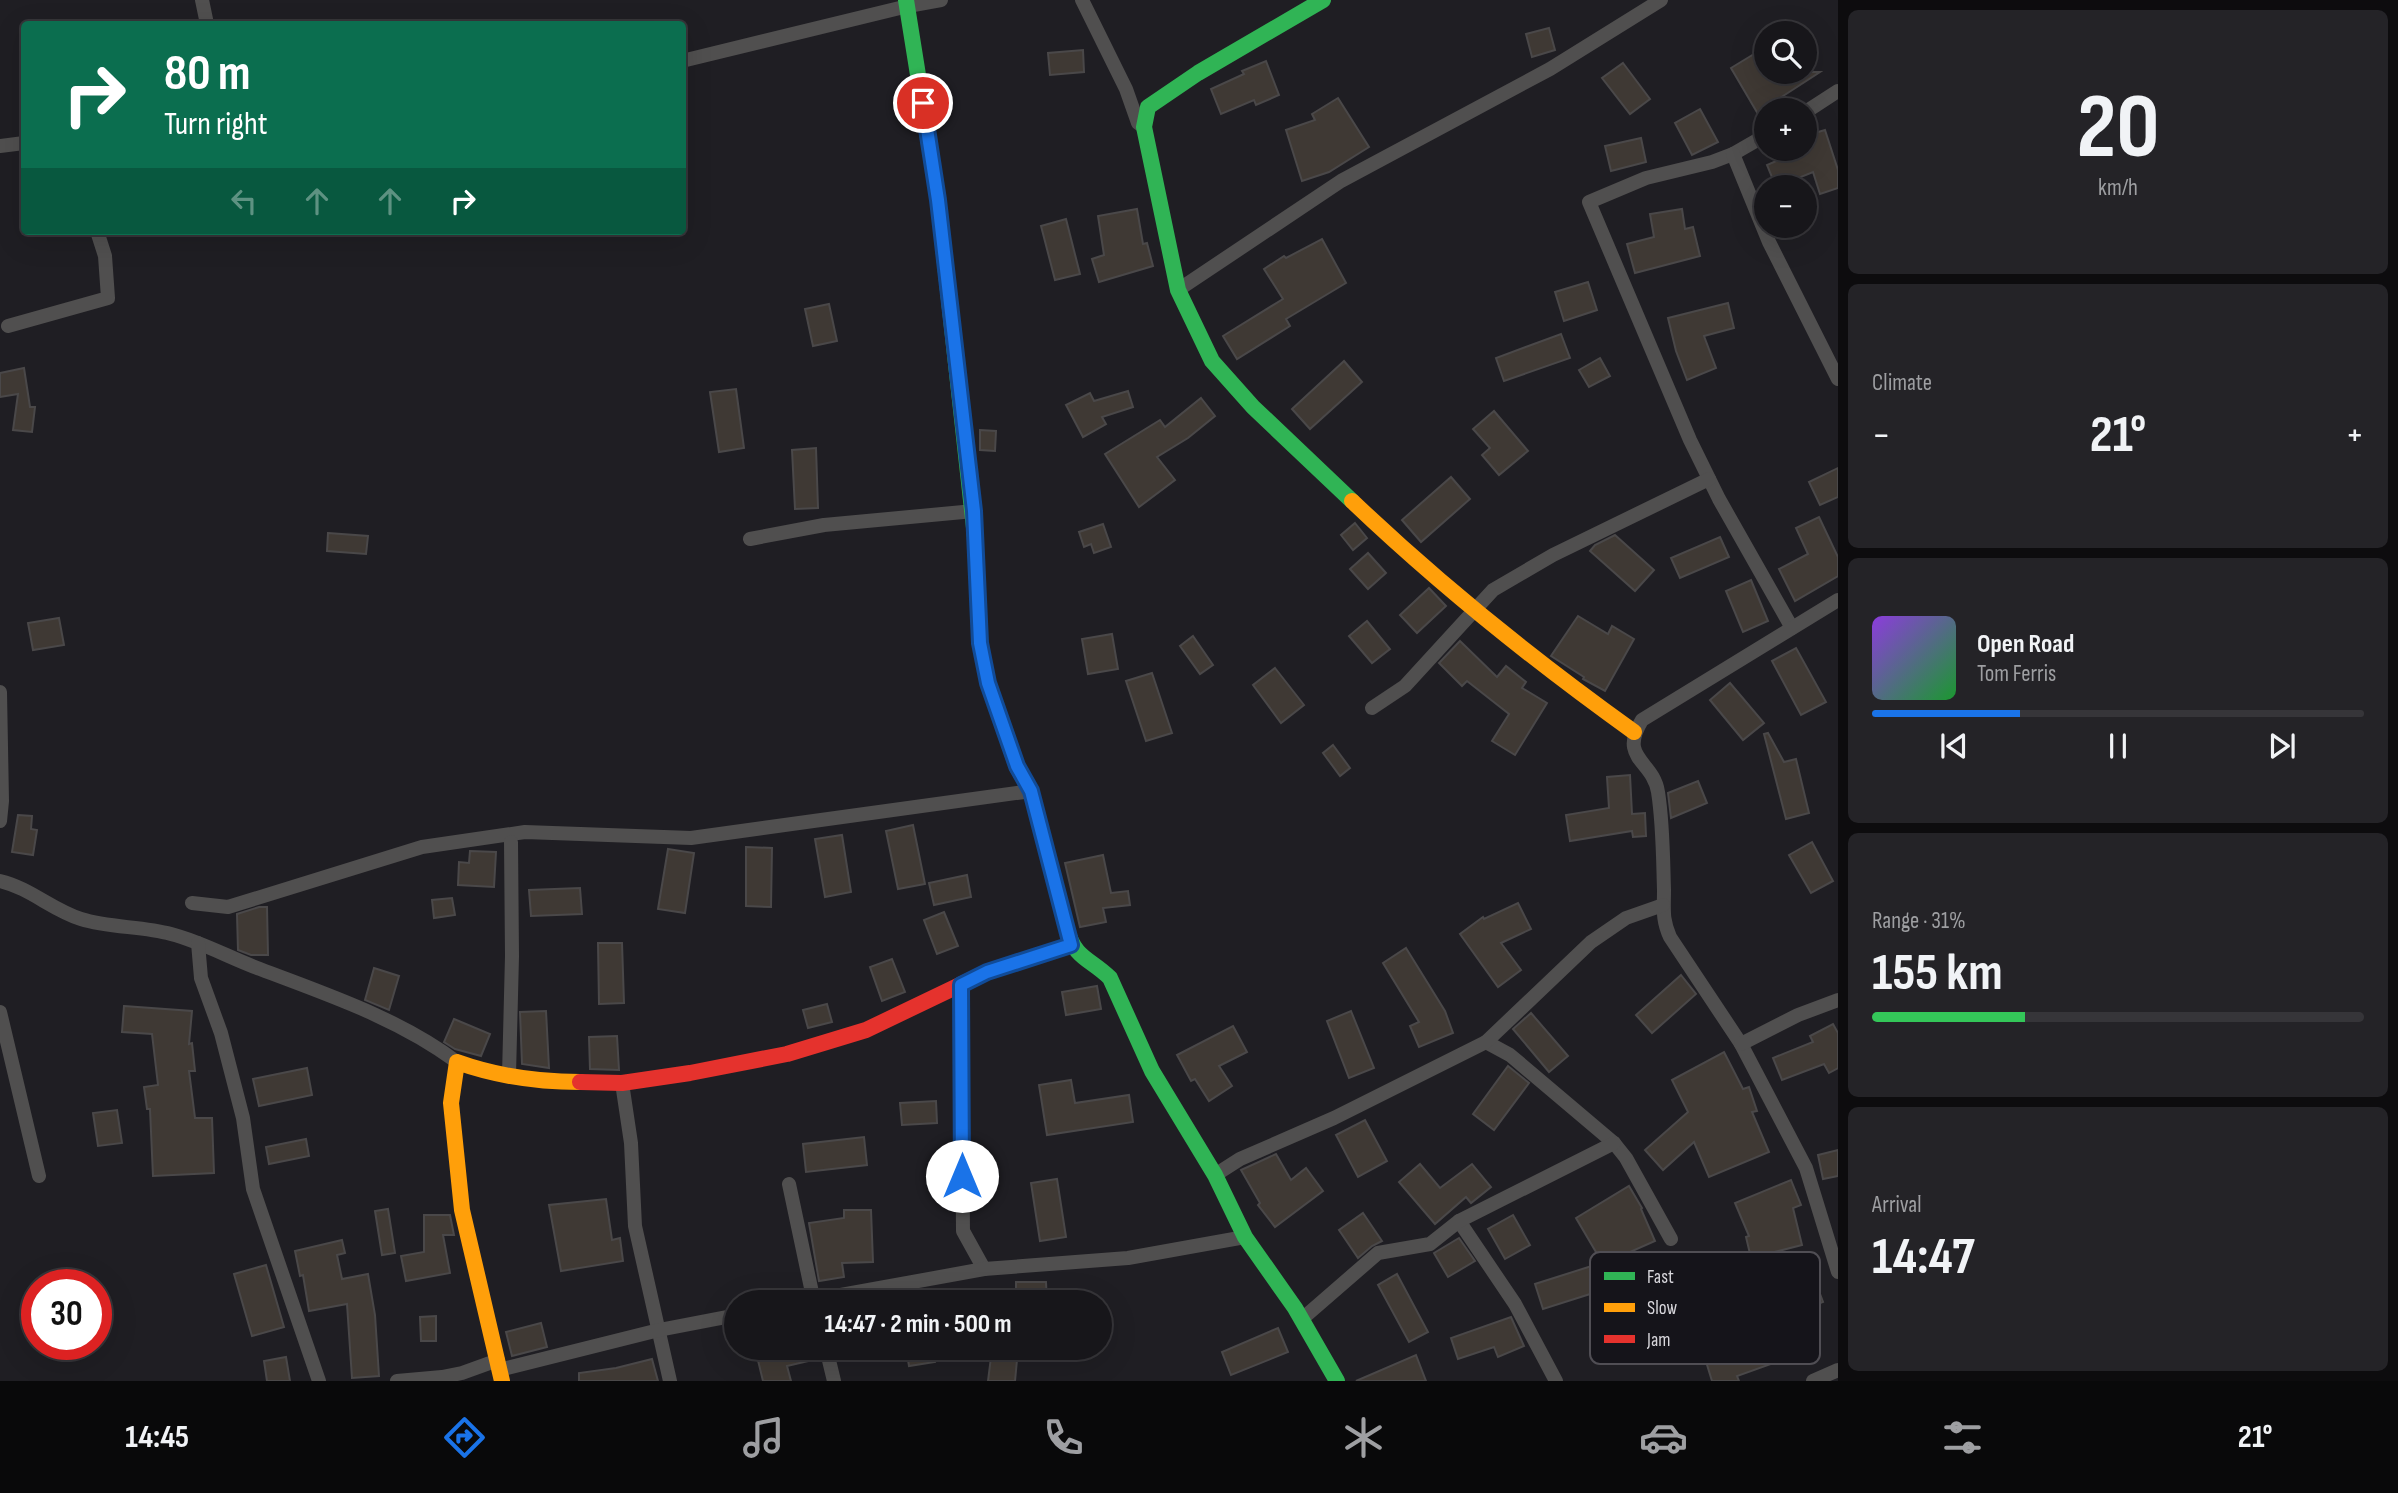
<!DOCTYPE html>
<meta charset="utf-8">
<style>
:root{--surface:#17161a;--page:#242327;--text:#f1f3f6;--muted:#9e9fa2;--line:#363539;--accent:#1a73e8}
body{margin:0;font-family:"Sofia Sans Condensed",sans-serif;background:var(--page);color:var(--text);height:100vh;display:flex;flex-direction:column;font-size:26px;white-space:nowrap}
*{box-sizing:border-box;margin:0}
p{font-size:23px;color:var(--muted)}
.icon{flex:none;width:38px;height:38px;fill:none;stroke:currentColor;stroke-width:2;stroke-linecap:round;stroke-linejoin:round}
.map{position:relative;flex:1;overflow:hidden}
.drawer{display:flex;flex-direction:column;gap:10px;padding:10px;background:#0d0c0e;width:560px}
.drawer>*{flex:none}
.hud{position:absolute;left:21px;top:21px;width:665px;height:214px;border-radius:7px;box-shadow:0 7px 28px #0002,0 0 0 2px var(--line);background:#0b6e4f;color:#fff;overflow:hidden}
.buttons{position:absolute;left:1754px;top:21px;display:grid;gap:14px}
.buttons a{display:grid;place-items:center;width:63px;height:63px;border-radius:50%;background:var(--surface);box-shadow:0 7px 28px #0002,0 0 0 2px var(--line);font-size:35px}
.speed{position:absolute;left:21px;top:1269px;display:flex;gap:14px;font-size:35px;font-weight:700;text-align:center}
.speed>*{display:grid;place-content:center;width:91px;height:91px;border-radius:50%;background:var(--surface);box-shadow:0 7px 28px #0002,0 0 0 2px var(--line);line-height:1}
.speed .limit{border:10px solid #d22;background:#fff;color:#111}
.pin{position:absolute;display:grid;place-items:center;width:60px;height:60px;color:#fff;margin:-30px;border:4px solid #fff;border-radius:50%;box-shadow:0 2px 7px #0007}
.me{position:absolute;width:77px;margin:-38px;rotate:0deg;stroke-linejoin:round;filter:drop-shadow(0 0 5px #0008)}
.turn{display:flex;align-items:center;gap:24px;height:147px;padding:0 28px;font-size:32px}
.turn .icon{width:91px;height:91px;stroke-width:2.5}
.turn b{display:block;font-size:49px;line-height:60px}
.lanes{display:flex;align-items:center;height:66px;padding:0 28px;background:#0003;justify-content:center;gap:35px;direction:ltr}
.lanes .off{opacity:.35}
.big{font-size:52px;font-weight:700;line-height:1.1}
.drawer .widget{flex:1;display:flex;flex-direction:column;justify-content:center;gap:10px;min-width:0;padding:0 24px;border-radius:10px;background:var(--page)}
.drawer .dial{align-items:center;gap:0}
.dial b{font-size:91px;line-height:1}
.song{display:flex;align-items:center;gap:21px}
.cover{width:84px;height:84px;border-radius:10px;background:linear-gradient(135deg,hsl(270 70% 55%),hsl(130 70% 35%))}
.played{height:7px;border-radius:4px;background:linear-gradient(90deg,var(--accent) 30%,var(--line) 30%)}
.keys{display:flex;justify-content:space-around;direction:ltr}
.heat{display:flex;justify-content:space-between;align-items:center;font-size:38px;direction:ltr}
.charge{height:10px;border-radius:5px;background:linear-gradient(90deg,#34c759 31%,var(--line) 0)}
.trip{position:absolute;left:724px;top:1290px;width:388px;height:70px;border-radius:35px;background:var(--surface);box-shadow:0 7px 28px #0002,0 0 0 2px var(--line);font-weight:700;line-height:70px;text-align:center}
.tabs{display:flex;height:112px;justify-content:space-around;align-items:center;background:#09090a;color:var(--muted)}
.tabs .icon{width:49px;height:49px}
.tabs .on{color:var(--accent)}
.tabs b{font-size:32px;color:var(--text)}
main{display:flex;flex:1;min-height:0}
.map>svg:first-child{display:block}
.building{fill:#3f3934;stroke:#4a4849;stroke-width:2}
.lines{fill:none;stroke-linecap:round;stroke-linejoin:round}
.street{stroke:#504f4f;stroke-width:14}
.fast{stroke:#30b455;stroke-width:16}
.slow{stroke:#ff9f0a;stroke-width:16}
.jam{stroke:#e5322d;stroke-width:16}
.route-casing{stroke:#114b97;stroke-width:18}
.route{stroke:#1a73e8;stroke-width:12}
.key{fill:#15141a;stroke:#504e54;stroke-width:2}
.key-label{font-size:19px;fill:#d8d7dc}
</style>
<main>
<div class="map">
<svg width="1838" height="1381" viewBox="0 0 1838 1381">
<rect width="100%" height="100%" fill="#1f1e23"/>
<!-- building -->
<g class="building">
<path d="M1549 28 1555 50 1532 57 1526 34Z"/>
<path d="M1083 50 1084 72 1050 75 1048 53Z"/>
<path d="M1766 51V72H1820L1780 98 1787 110H1766L1765 126 1731 68 1754 54 1756 57Z"/>
<path d="M1266 61 1279 95 1256 105 1254 100 1221 114 1211 89 1244 74 1242 71Z"/>
<path d="M1623 63 1650 99 1630 114 1602 78Z"/>
<path d="M1338 98 1369 147 1329 172 1302 181 1286 130 1315 120 1312 114Z"/>
<path d="M1700 109 1718 142 1692 155 1675 123Z"/>
<path d="M1825 130 1838 170V188L1820 194 1813 172 1776 187 1767 165 1804 149V136Z"/>
<path d="M1641 138 1646 162 1611 171 1605 146Z"/>
<path d="M1137 209 1143 244 1147 243 1153 266 1099 282 1092 259 1104 255 1098 216Z"/>
<path d="M1682 209 1685 229 1693 227 1700 256 1635 273 1627 244 1654 237 1650 214Z"/>
<path d="M1066 219 1080 274 1055 280 1041 226Z"/>
<path d="M1322 239 1346 283 1286 319 1290 326 1237 359 1223 336 1283 299 1264 269 1284 256 1286 258Z"/>
<path d="M1588 282 1597 310 1564 321 1555 292Z"/>
<path d="M1728 303 1734 328 1704 336 1716 368 1687 380 1676 351 1668 318Z"/>
<path d="M829 304 837 341 813 346 805 309Z"/>
<path d="M1561 334 1570 358 1504 381 1496 358Z"/>
<path d="M1600 358 1610 376 1589 387 1579 370Z"/>
<path d="M1344 361 1362 382 1310 429 1292 409Z"/>
<path d="M24 368 30 407H35L32 432 13 430 18 394 0 397V373Z"/>
<path d="M736 389 744 448 719 452 710 392Z"/>
<path d="M1128 391 1133 407 1102 417 1106 424 1083 437 1066 405 1090 393 1094 401Z"/>
<path d="M1201 398 1215 416 1188 438 1157 457 1175 480 1139 507 1105 454 1160 420 1165 427Z"/>
<path d="M1494 411 1528 451 1499 475 1482 455 1490 448 1473 429Z"/>
<path d="M980 430 996 431 995 451 980 450Z"/>
<path d="M816 448 818 508 795 509 792 450Z"/>
<path d="M1838 468V497L1820 505 1809 482Z"/>
<path d="M1451 477 1470 499 1421 542 1402 520Z"/>
<path d="M1819 517 1838 557V576L1795 601 1779 569 1808 554 1796 528Z"/>
<path d="M1355 523 1367 538 1353 550 1341 535Z"/>
<path d="M1103 524 1111 547 1094 553 1091 544 1084 547 1079 532Z"/>
<path d="M328 533 368 536 366 554 327 551Z"/>
<path d="M1615 535 1654 570 1635 591 1590 551 1595 545Z"/>
<path d="M1720 537 1729 557 1680 578 1671 558Z"/>
<path d="M1368 553 1386 573 1368 589 1350 569Z"/>
<path d="M1751 580 1768 621 1743 632 1726 591Z"/>
<path d="M1429 588 1446 606 1417 633 1400 615Z"/>
<path d="M1578 616 1608 634 1612 626 1634 639 1605 691 1583 679 1584 677 1551 656Z"/>
<path d="M59 618 64 645 33 650 28 623Z"/>
<path d="M1367 621 1390 649 1372 663 1349 636Z"/>
<path d="M1112 634 1118 669 1088 674 1082 639Z"/>
<path d="M1193 636 1213 665 1200 674 1180 646Z"/>
<path d="M1460 641 1497 677 1506 666 1526 682 1522 688 1547 703 1515 755 1492 741 1509 714 1467 681 1462 686 1439 663Z"/>
<path d="M1796 648 1826 702 1801 715 1772 661Z"/>
<path d="M1275 668 1304 705 1281 723 1253 685Z"/>
<path d="M1152 673 1172 733 1146 741 1126 681Z"/>
<path d="M1730 683 1764 723 1743 740 1710 700Z"/>
<path d="M1768 733 1784 762 1796 759 1809 813 1786 819 1764 734Z"/>
<path d="M1333 745 1350 768 1340 776 1323 753Z"/>
<path d="M1630 775 1632 814 1645 813 1646 836 1633 837 1632 831 1570 841 1566 815 1609 808 1607 777Z"/>
<path d="M1698 781 1707 803 1671 818 1668 793Z"/>
<path d="M18 815 32 816 31 829 37 830 33 855 12 852Z"/>
<path d="M913 825 925 884 898 889 886 831Z"/>
<path d="M842 835 851 892 825 897 815 839Z"/>
<path d="M1812 842 1833 881 1811 893 1789 855Z"/>
<path d="M746 847 772 848 771 907 746 906Z"/>
<path d="M668 849 694 853 685 913 658 909Z"/>
<path d="M470 851 496 852 494 887 458 885 459 862 469 863Z"/>
<path d="M1103 855 1111 893 1128 891 1130 905 1103 908 1106 922 1080 927 1065 863Z"/>
<path d="M967 875 971 897 934 905 929 883Z"/>
<path d="M580 888 582 914 531 916 529 890Z"/>
<path d="M452 898 455 915 434 918 432 900Z"/>
<path d="M1518 903 1531 929 1501 943 1521 970 1498 987 1460 934 1483 917 1484 919Z"/>
<path d="M259 907H267L268 955H251L238 950 237 914Z"/>
<path d="M944 912 958 946 937 954 924 920Z"/>
<path d="M598 943H622L624 1003 599 1004Z"/>
<path d="M1406 948 1445 1011 1453 1033 1419 1047 1410 1026 1419 1022 1383 963Z"/>
<path d="M892 959 905 992 882 1001 870 967Z"/>
<path d="M374 968 399 976 389 1010 365 1000Z"/>
<path d="M1681 975 1696 994 1652 1033 1636 1015Z"/>
<path d="M1097 986 1101 1009 1066 1015 1062 992Z"/>
<path d="M827 1004 832 1022 808 1028 803 1010Z"/>
<path d="M124 1006 192 1011 189 1044 192 1043 195 1071H189L195 1118H212L214 1173 153 1176 150 1109H147L144 1087 158 1085 152 1034 122 1032Z"/>
<path d="M546 1011 549 1068 522 1064 520 1012Z"/>
<path d="M1351 1011 1374 1068 1349 1078 1327 1021Z"/>
<path d="M1531 1013 1568 1056 1549 1072 1513 1029Z"/>
<path d="M454 1019 490 1034 481 1056 455 1049 444 1042Z"/>
<path d="M1833 1024 1838 1033V1068L1829 1073 1824 1064 1782 1080 1773 1058 1813 1042 1810 1036Z"/>
<path d="M1233 1026 1247 1052 1219 1066 1232 1086 1209 1101 1195 1079 1191 1081 1177 1055Z"/>
<path d="M617 1036 619 1070 590 1069 589 1037Z"/>
<path d="M1724 1052 1743 1089 1749 1087 1757 1111 1752 1112 1769 1152 1709 1177 1694 1142 1663 1170 1645 1150 1688 1112 1672 1080Z"/>
<path d="M1508 1066 1529 1083 1494 1130 1473 1114Z"/>
<path d="M307 1068 312 1095 259 1106 253 1079Z"/>
<path d="M1071 1080 1075 1103 1129 1095 1133 1122 1047 1135 1039 1085Z"/>
<path d="M936 1101 937 1123 902 1125 900 1103Z"/>
<path d="M117 1110 122 1143 98 1146 93 1113Z"/>
<path d="M1365 1120 1387 1161 1358 1177 1336 1135Z"/>
<path d="M864 1137 867 1165 806 1172 803 1144Z"/>
<path d="M306 1139 309 1156 269 1164 266 1147Z"/>
<path d="M1838 1150V1176L1823 1179 1818 1155Z"/>
<path d="M1276 1154 1291 1180 1306 1168 1323 1191 1275 1227 1258 1205 1260 1203 1241 1170Z"/>
<path d="M1420 1164 1440 1188 1472 1164 1491 1187 1471 1203 1466 1197 1435 1224 1399 1182Z"/>
<path d="M1057 1179 1066 1237 1040 1241 1031 1183Z"/>
<path d="M1791 1180 1801 1205 1793 1208 1802 1245 1751 1258 1746 1237 1749 1236 1735 1203Z"/>
<path d="M1629 1186 1642 1208 1641 1209 1655 1241 1603 1264 1576 1218Z"/>
<path d="M606 1199 612 1240 620 1238 623 1261 561 1271 549 1205Z"/>
<path d="M388 1209 395 1253 382 1255 375 1211Z"/>
<path d="M844 1210H871L873 1262 842 1263 844 1277 819 1281 809 1223 844 1218Z"/>
<path d="M1363 1213 1382 1241 1372 1246 1358 1258 1339 1230Z"/>
<path d="M424 1215H450L454 1235H443L450 1273 406 1281 401 1256 424 1252Z"/>
<path d="M1513 1215 1530 1245 1505 1259 1488 1229Z"/>
<path d="M1459 1238 1475 1261 1448 1277 1434 1253Z"/>
<path d="M342 1240 345 1253 337 1255 342 1279 368 1274 375 1315 379 1376 352 1378 347 1304 309 1311 303 1275 300 1276 295 1251Z"/>
<path d="M1601 1263 1609 1288 1543 1309 1535 1284Z"/>
<path d="M266 1265 284 1327 252 1336 234 1274Z"/>
<path d="M1397 1274 1428 1332 1409 1342 1378 1285Z"/>
<path d="M1814 1278 1823 1302 1784 1317 1775 1293Z"/>
<path d="M1016 1282H1046L1047 1302H1016Z"/>
<path d="M436 1316V1341H421L420 1317Z"/>
<path d="M1511 1317 1524 1346 1498 1357 1494 1347 1458 1359 1451 1338Z"/>
<path d="M1720 1321 1726 1341 1760 1330 1771 1364 1737 1376 1739 1381H1712L1696 1329Z"/>
<path d="M541 1323 547 1347 512 1356 506 1332Z"/>
<path d="M1278 1328 1288 1352 1231 1375 1222 1352Z"/>
<path d="M755 1348H815L817 1359 787 1366 791 1381H763Z"/>
<path d="M906 1348H933L935 1362 909 1366Z"/>
<path d="M1416 1355 1426 1381H1356Z"/>
<path d="M286 1357 290 1381H267L264 1361Z"/>
<path d="M991 1357 1017 1360 1015 1381H988Z"/>
<path d="M652 1359 658 1381H579V1373L616 1368Z"/>
</g>
<g class="lines">
<!-- street -->
<g class="street">
<path d="M202 0 207 24"/>
<path d="M1082 0 1126 89 1138 123 1144 127"/>
<path d="M682 61 908 6 941 0"/>
<path d="M1804 113 1838 91"/>
<path d="M1766 135 1733 154 1712 162 1646 178 1589 202 1690 440 1719 499 1792 628"/>
<path d="M0 146 24 143"/>
<path d="M1733 154 1769 242 1838 379"/>
<path d="M1178 290 1341 181 1550 69 1661 0"/>
<path d="M8 326 108 298 105 256 97 231"/>
<path d="M750 539 824 525 974 511"/>
<path d="M1838 600 1642 720C1618 759 1653 760 1658 792 1663 823 1663 858 1664 890 1664 910 1662 919 1670 937L1741 1044 1806 1168 1838 1272"/>
<path d="M0 692 2 801 0 821"/>
<path d="M1372 708 1405 686 1493 590 1553 555 1709 479"/>
<path d="M0 881C30 888 52 910 81 919 109 928 142 926 171 934 202 942 230 958 260 969 328 995 398 1018 457 1062"/>
<path d="M192 903 228 907 422 847 525 832 691 838 1031 791"/>
<path d="M198 943 201 978 221 1033 243 1118 253 1189 319 1381"/>
<path d="M961 985 963 1231 984 1269"/>
<path d="M0 1012 39 1176"/>
<path d="M1486 1042 1510 1055 1614 1143 1626 1158 1671 1239"/>
<path d="M1741 1044 1798 1015 1838 1000"/>
<path d="M509 1075 512 956 511 842"/>
<path d="M622 1083 631 1143 635 1226 670 1381"/>
<path d="M1215 1175 1240 1159 1334 1118 1486 1042 1591 942 1626 918 1663 905"/>
<path d="M789 1184 814 1302"/>
<path d="M1459 1221 1515 1304 1556 1381"/>
<path d="M802 1302 984 1269 1128 1258 1245 1237"/>
<path d="M1302 1319 1378 1253 1430 1244 1459 1221 1614 1143"/>
<path d="M826 1348 834 1381"/>
<path d="M499 1370 659 1330 737 1315"/>
<path d="M397 1381 442 1377 462 1373 498 1360"/>
<path d="M1813 1381 1838 1370"/>
</g>
<!-- fast -->
<g class="fast">
<path d="M906 0 938 200 975 537"/>
<path d="M1323 0 1198 73 1148 107 1144 127 1178 290 1212 361 1253 407 1352 501"/>
<path d="M1067 930C1075 959 1091 959 1110 978L1152 1071 1215 1175 1245 1237 1295 1308 1337 1381"/>
</g>
<!-- slow -->
<g class="slow">
<path d="M1352 501C1440 585 1535 661 1634 732"/>
<path d="M975 537 980 643 988 683 1017 767 1031 791 1067 930"/>
<path d="M502 1381 462 1210 451 1103 457 1062C496 1076 539 1082 580 1082"/>
</g>
<!-- jam -->
<path class="jam" d="M580 1082 622 1083 690 1073 787 1054 866 1030 987 972 1071 945"/>
</g>
<g class="lines">
<defs>
<path id="route" d="M923 103 938 200 974 511 980 643 988 683 1017 766 1031 791 1071 945 987 972 961 985 962 1176"/>
</defs>
<!-- route casing -->
<use href="#route" class="route-casing"/>
<!-- route -->
<use href="#route" class="route"/>
</g>
<!-- legend -->
<rect x="1590" y="1252" width="230" height="112" rx="10" class="key"/>
<rect x="1604" y="1272" width="31" height="8" fill="#30b455"/>
<rect x="1604" y="1303" width="31" height="9" fill="#ff9f0a"/>
<rect x="1604" y="1335" width="31" height="8" fill="#e5322d"/>
<g class="key-label">
<text x="1647" y="1283">Fast</text>
<text x="1647" y="1314">Slow</text>
<text x="1647" y="1346">Jam</text>
</g>
</svg>
<div class="buttons">
<a><svg class="icon" aria-label="search" viewBox="0 0 24 24"><circle cx="10" cy="10" r="6"/><path d="M15 15l6 6"/></svg></a>
<a>+</a>
<a>−</a>
</div>
<div class="speed"><div class="limit">30</div></div>
<div class="pin" style="left:923px;top:103px;background:#d93025"><svg class="icon" aria-label="arrive" viewBox="0 0 24 24"><path d="M6 21V4h12l-3 4 3 4H6"/></svg></div>
<svg class="me" style="left:962px;top:1176px" viewBox="-20 -20 40 40"><circle r="19" fill="#fff"/><path d="M0-13L10 11 0 6-10 11z" fill="#1a73e8"/></svg>
<div class="trip">14:47 · 2 min · 500 m</div>
<div class="hud">
<div class="turn"><svg class="icon" aria-label="right" viewBox="0 0 24 24"><path d="M7 20v-9h11M14 6l5 5-5 5"/></svg><div><b>80 m</b>Turn right</div></div>
<div class="lanes"><svg class="icon off" aria-label="left" viewBox="0 0 24 24"><path d="M17 20v-9H6M10 6l-5 5 5 5"/></svg><svg class="icon off" aria-label="ahead" viewBox="0 0 24 24"><path d="M12 20V5M6 11l6-6 6 6"/></svg><svg class="icon off" aria-label="ahead" viewBox="0 0 24 24"><path d="M12 20V5M6 11l6-6 6 6"/></svg><svg class="icon" aria-label="right" viewBox="0 0 24 24"><path d="M7 20v-9h11M14 6l5 5-5 5"/></svg></div>
</div>
</div>
<section class="drawer">
<div class="widget dial"><b>20</b><p>km/h</p></div>
<div class="widget"><p>Climate</p>
<div class="heat"><a>−</a><b class="big">21°</b><a>+</a></div>
</div>
<div class="widget">
<div class="song"><i class="cover"></i><div><b>Open Road</b><p>Tom Ferris</p></div></div>
<div class="played"></div>
<div class="keys"><svg class="icon" aria-label="previous" viewBox="0 0 24 24"><path d="M18 5L8 12l10 7zM5 5v14"/></svg><svg class="icon" aria-label="pause" viewBox="0 0 24 24"><path d="M8 5v14M16 5v14"/></svg><svg class="icon" aria-label="next" viewBox="0 0 24 24"><path d="M6 5l10 7-10 7zM19 5v14"/></svg></div>
</div>
<div class="widget"><p>Range · 31%</p><b class="big">155 km</b><div class="charge"></div></div>
<div class="widget"><p>Arrival</p><b class="big">14:47</b></div>
</section>
</main>
<nav class="tabs">
<b>14:45</b>
<svg class="icon on" aria-label="directions" viewBox="0 0 24 24"><path d="M12 3l9 9-9 9-9-9zM9 14v-3h6M13 9l2 2-2 2"/></svg>
<svg class="icon" aria-label="music" viewBox="0 0 24 24"><path d="M9 18V5l10-2v13"/><circle cx="6" cy="18" r="3"/><circle cx="16" cy="16" r="3"/></svg>
<svg class="icon" aria-label="phone" viewBox="0 0 24 24"><path d="M5 4h4l2 5-3 2q2 4 5 5l2-3 5 2v4C11 20 4 13 5 4z"/></svg>
<svg class="icon" aria-label="climate" viewBox="0 0 24 24"><path d="M12 3v18M4 7l16 10M4 17L20 7"/></svg>
<svg class="icon" aria-label="car" viewBox="0 0 24 24"><path d="M5 17H2v-5l4-1 3-4h7l3 4 3 1v5h-3M9 17h6M6 11h13"/><circle cx="7" cy="17" r="2"/><circle cx="17" cy="17" r="2"/></svg>
<svg class="icon" aria-label="filters" viewBox="0 0 24 24"><path d="M4 7h16M4 17h16"/><circle cx="9" cy="7" r="2"/><circle cx="15" cy="17" r="2"/></svg>
<b>21°</b>
</nav>
